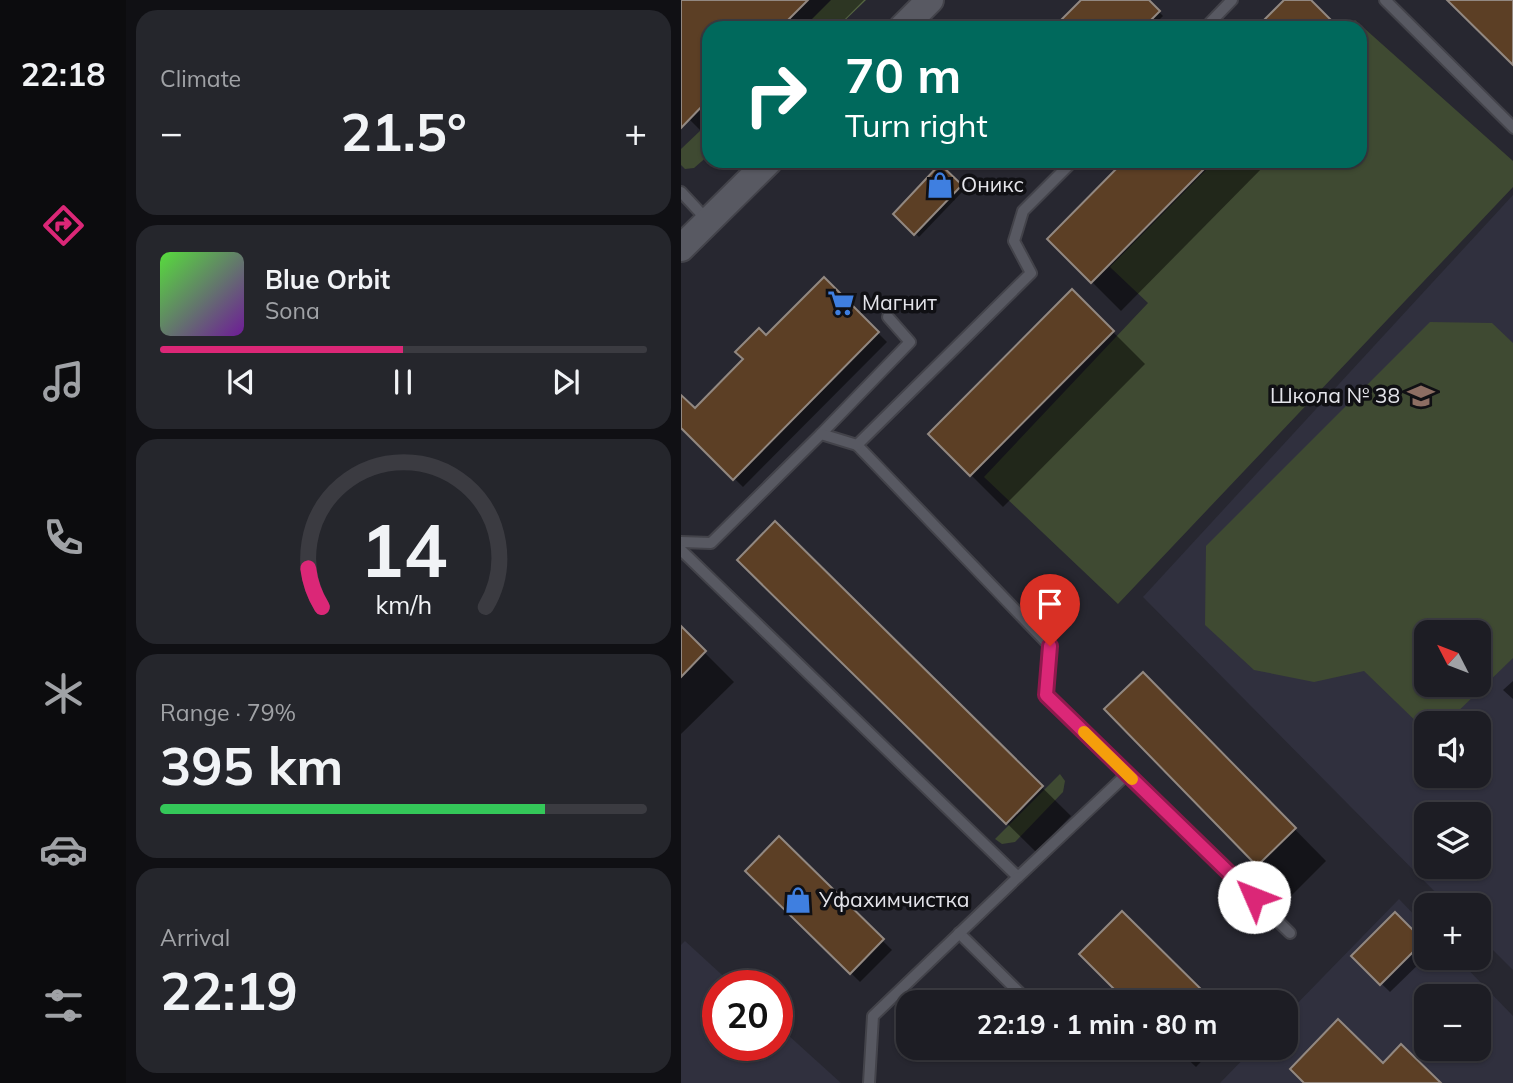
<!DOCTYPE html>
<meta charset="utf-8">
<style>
:root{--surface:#1d1d24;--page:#25262c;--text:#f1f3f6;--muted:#a0a2a6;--line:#3b3b41;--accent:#db2777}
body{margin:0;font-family:Mulish,sans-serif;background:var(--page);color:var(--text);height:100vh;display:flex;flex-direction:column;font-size:26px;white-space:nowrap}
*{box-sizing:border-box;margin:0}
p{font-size:23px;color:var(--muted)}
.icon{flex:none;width:38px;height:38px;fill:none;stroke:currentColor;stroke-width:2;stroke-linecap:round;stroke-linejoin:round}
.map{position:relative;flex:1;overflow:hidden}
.sheet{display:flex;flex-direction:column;gap:10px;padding:10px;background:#101014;width:555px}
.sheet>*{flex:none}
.hud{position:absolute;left:21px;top:21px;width:665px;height:147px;border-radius:21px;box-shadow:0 2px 5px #0004,0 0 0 2px var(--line);background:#00695c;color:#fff;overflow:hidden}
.needle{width:46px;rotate:312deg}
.buttons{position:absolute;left:733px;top:620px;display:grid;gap:14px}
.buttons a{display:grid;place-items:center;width:77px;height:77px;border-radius:14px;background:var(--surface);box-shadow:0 2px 5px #0004,0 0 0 2px var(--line);font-size:35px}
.speed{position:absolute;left:21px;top:970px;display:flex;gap:14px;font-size:35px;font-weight:700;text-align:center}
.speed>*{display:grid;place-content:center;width:91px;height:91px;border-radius:50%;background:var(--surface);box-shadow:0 2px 5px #0004,0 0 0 2px var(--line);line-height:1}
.speed .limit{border:10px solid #d22;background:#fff;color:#111}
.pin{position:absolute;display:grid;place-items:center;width:60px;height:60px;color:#fff;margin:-72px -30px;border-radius:50% 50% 50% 0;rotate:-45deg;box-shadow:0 0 7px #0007}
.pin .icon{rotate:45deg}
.me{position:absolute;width:77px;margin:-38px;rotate:314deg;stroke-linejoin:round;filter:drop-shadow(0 0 5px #0008)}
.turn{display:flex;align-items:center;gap:24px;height:147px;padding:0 28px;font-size:32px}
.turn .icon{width:91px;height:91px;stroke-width:2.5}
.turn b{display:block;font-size:49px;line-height:60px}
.big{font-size:52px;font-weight:700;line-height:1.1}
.sheet .card{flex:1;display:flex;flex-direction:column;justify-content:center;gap:10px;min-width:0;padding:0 24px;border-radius:21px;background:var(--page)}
.sheet .dial{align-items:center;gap:0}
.dial svg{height:182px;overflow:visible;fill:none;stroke:var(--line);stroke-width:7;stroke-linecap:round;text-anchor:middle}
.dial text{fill:var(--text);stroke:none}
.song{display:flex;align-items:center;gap:21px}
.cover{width:84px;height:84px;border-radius:10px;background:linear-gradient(135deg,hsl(110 70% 55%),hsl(280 70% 35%))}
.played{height:7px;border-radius:4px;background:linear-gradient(90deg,var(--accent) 50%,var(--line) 50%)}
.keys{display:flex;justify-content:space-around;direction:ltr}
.heat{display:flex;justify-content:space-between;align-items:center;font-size:38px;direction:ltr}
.charge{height:10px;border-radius:5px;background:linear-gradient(90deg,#34c759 79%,var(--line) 0)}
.trip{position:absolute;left:215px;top:990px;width:402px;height:70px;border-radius:21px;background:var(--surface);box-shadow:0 2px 5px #0004,0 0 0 2px var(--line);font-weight:700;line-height:70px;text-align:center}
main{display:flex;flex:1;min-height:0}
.dock{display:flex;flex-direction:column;width:126px;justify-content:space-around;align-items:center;background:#0c0c0e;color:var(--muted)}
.dock .icon{width:49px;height:49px}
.dock .selected{color:var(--accent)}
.dock b{font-size:32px;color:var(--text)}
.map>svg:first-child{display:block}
.built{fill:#30303e;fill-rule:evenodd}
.green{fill:#3f4a32;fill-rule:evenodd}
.forest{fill:#556542}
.shadow{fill:#0007}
.building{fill:#5c3f25;stroke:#928881;stroke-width:2}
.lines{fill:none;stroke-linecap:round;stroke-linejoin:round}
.service-casing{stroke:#43434a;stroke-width:14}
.tertiary-casing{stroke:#43434a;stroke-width:30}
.service{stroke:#585962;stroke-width:10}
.tertiary{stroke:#585962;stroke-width:26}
.route-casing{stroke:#8e194d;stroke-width:18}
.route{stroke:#db2777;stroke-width:12}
.slow{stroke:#f59e0b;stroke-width:12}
.labels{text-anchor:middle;stroke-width:7;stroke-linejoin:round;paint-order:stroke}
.poi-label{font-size:21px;fill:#e4e4ea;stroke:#101014;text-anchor:start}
</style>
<main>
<nav class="dock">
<b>22:18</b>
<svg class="icon selected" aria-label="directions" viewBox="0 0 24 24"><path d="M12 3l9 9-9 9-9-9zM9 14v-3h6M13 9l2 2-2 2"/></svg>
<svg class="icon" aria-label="music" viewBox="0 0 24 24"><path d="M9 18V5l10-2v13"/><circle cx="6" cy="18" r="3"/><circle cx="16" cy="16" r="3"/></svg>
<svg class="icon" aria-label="phone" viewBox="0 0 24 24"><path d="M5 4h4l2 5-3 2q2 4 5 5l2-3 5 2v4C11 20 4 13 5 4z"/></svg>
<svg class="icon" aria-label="climate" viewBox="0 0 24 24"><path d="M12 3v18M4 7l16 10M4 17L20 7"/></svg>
<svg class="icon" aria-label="car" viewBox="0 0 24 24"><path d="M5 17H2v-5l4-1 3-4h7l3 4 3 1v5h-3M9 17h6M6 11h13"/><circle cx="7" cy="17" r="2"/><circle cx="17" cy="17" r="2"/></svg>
<svg class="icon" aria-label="filters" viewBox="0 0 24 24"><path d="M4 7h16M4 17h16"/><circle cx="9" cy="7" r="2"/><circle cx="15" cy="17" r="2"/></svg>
</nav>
<section class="sheet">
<div class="card"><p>Climate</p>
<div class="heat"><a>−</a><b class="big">21.5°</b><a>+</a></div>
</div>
<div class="card">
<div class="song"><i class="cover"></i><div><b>Blue Orbit</b><p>Sona</p></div></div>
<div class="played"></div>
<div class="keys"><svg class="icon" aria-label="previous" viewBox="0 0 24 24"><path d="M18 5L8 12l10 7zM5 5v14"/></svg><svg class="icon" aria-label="pause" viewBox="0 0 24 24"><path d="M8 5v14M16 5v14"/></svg><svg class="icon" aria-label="next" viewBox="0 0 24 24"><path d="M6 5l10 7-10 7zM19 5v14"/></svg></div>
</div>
<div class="card dial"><svg viewBox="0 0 100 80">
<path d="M14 69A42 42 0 1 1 86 69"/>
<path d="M14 69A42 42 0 0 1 8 52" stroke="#db2777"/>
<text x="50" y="56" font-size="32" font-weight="700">14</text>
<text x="50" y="72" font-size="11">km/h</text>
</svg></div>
<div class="card"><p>Range · 79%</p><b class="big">395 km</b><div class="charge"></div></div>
<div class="card"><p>Arrival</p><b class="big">22:19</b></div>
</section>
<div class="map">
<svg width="833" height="1083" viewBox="0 0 833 1083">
<rect width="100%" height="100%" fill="#272730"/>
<!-- built -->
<g class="built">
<path d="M832 195V970L798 936V905H767L462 597ZM746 632H798V684H746ZM746 723H798V775H746ZM746 814H798V866H746Z"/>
<path d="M718 899 745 927 746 957H775L832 1016V1083H539L573 1048H606V1014ZM746 996H798V1048H746Z"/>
<path d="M4 941 52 985H37V1045H96V1025L160 1083H0V945Z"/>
</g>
<!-- green -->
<g class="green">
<path d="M674 20 832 161V187L437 604 303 477 467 303 429 267 534 161H679V28H666Z"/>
<path d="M20 130 28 138V155L13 168 4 169 0 165V149Z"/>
<path d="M749 322 811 323 832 343 833 657 765 723H746L745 731 683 671 633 682 573 670 524 625 525 546ZM746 632H798V684H746Z"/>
<path d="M379 774 384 781 382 792 334 842 321 844 314 839Z"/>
</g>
<!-- forest -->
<path class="forest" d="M150 0H185L156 28H122Z"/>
<!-- shadow -->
<g class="shadow">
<path d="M0 0H183L155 28H28V139L0 111Z"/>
<path d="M402 0H466L482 16 470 28H374Z"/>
<path d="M679 51 688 60 679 70Z"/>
<path d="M445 161H588L440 311 368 239Z"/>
<path d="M259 167 283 190 238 237 214 214Z"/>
<path d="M143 279 206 342 62 487 0 426V408L14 411Z"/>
<path d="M391 291 464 364 322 507 249 434Z"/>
<path d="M94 524 390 816 355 852 59 559Z"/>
<path d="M0 629 53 682 0 734Z"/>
<path d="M833 680V700L822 690Z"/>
<path d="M493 706 645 861 609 897 577 865Z"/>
<path d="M98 839 211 950 179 982 67 871Z"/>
<path d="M714 914 746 945V956L709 992 672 956Z"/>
<path d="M495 1048H533L515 1067Z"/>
</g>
<!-- building -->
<g class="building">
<path d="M0 0H127L99 28H28V99L0 128Z"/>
<path d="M400 0H468L479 11 462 28H372Z"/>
<path d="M603 0H630L658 28H575Z"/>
<path d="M766 0H832V65Z"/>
<path d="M443 161H531L410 283 366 239Z"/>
<path d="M259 164 281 185 233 235 212 214Z"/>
<path d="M143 277 198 332 52 480 0 428V395L14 408 62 359 54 352 78 328 85 335Z"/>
<path d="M391 289 433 331 289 476 247 434Z"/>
<path d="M94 521 362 786 325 824 56 560Z"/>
<path d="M0 626 25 651 0 677Z"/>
<path d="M462 672 615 828 576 866 423 709Z"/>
<path d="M98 836 203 939 169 974 64 871Z"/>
<path d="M441 911 534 1003H447L398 954Z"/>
<path d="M714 912 743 941 699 985 670 956Z"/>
<path d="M657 1019 702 1063 720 1044 760 1083H623L609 1069Z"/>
</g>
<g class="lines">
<defs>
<g id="service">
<path d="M704 0 833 128"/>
<path d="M524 28 551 0"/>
<path d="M0 192 27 221"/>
<path d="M140 434 229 342 207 317"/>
<path d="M176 445 369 646 365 695 446 774"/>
<path d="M0 542 30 543 140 434 176 445 350 273 333 241 342 211 392 161"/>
<path d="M0 550 337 877 446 774 609 933"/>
<path d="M278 933 349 1003"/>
<path d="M188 1083 192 1016 337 877"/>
</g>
<g id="tertiary">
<path d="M221 28 249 0"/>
<path d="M0 248 88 161"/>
</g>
</defs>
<!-- service casing -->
<use href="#service" class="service-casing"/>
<!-- tertiary casing -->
<use href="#tertiary" class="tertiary-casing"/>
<!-- service -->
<use href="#service" class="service"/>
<!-- tertiary -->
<use href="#tertiary" class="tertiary"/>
</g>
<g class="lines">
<defs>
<path id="route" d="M369 646 365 695 573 897"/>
</defs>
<!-- route casing -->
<use href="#route" class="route-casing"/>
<!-- route -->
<use href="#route" class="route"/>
<!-- slow -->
<path class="slow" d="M403 732 451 779"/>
</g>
<!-- icons -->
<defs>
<symbol id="shop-bare" viewBox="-9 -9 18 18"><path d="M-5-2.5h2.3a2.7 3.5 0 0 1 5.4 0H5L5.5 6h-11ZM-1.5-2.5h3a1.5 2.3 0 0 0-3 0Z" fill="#3f7fe0" stroke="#101014" stroke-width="2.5" paint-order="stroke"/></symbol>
<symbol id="supermarket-bare" viewBox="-9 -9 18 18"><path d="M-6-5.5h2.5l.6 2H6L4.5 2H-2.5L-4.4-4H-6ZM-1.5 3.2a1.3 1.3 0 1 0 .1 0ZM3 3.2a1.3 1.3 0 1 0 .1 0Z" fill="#3f7fe0" stroke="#101014" stroke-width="2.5" paint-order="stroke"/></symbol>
<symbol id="school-bare" viewBox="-9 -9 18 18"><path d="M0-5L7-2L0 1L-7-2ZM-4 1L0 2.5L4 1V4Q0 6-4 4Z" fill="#8d6e63" stroke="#101014" stroke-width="2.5" paint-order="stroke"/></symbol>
</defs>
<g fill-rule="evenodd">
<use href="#shop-bare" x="240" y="166" width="38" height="38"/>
<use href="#supermarket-bare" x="141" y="284" width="38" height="38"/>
<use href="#school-bare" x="721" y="377" width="38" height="38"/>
<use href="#shop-bare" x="98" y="881" width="38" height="38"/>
</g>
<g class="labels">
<!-- poi labels -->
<g class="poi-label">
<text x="280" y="192">Оникс</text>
<text x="181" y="310">Магнит</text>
<text x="719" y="403" text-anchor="end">Школа № 38</text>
<text x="138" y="907">Уфахимчистка</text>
</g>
</g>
</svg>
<div class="buttons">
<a><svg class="needle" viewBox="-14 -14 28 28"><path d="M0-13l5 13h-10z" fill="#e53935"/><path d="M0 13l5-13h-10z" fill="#a0a2a6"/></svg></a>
<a><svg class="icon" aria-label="sound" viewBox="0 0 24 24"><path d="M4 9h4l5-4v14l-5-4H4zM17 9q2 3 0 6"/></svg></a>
<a><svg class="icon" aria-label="layers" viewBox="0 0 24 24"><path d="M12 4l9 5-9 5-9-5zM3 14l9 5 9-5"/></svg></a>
<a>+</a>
<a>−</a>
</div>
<div class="speed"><div class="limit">20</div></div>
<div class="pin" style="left:369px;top:646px;background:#d93025"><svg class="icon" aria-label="arrive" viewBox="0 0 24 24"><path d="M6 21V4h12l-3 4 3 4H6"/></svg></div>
<svg class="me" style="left:573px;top:897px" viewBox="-20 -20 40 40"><circle r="19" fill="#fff"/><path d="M0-13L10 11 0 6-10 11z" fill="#db2777"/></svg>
<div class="trip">22:19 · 1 min · 80 m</div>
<div class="hud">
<div class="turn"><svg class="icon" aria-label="right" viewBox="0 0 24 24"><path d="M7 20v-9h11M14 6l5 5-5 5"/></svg><div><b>70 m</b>Turn right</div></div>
</div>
</div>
</main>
